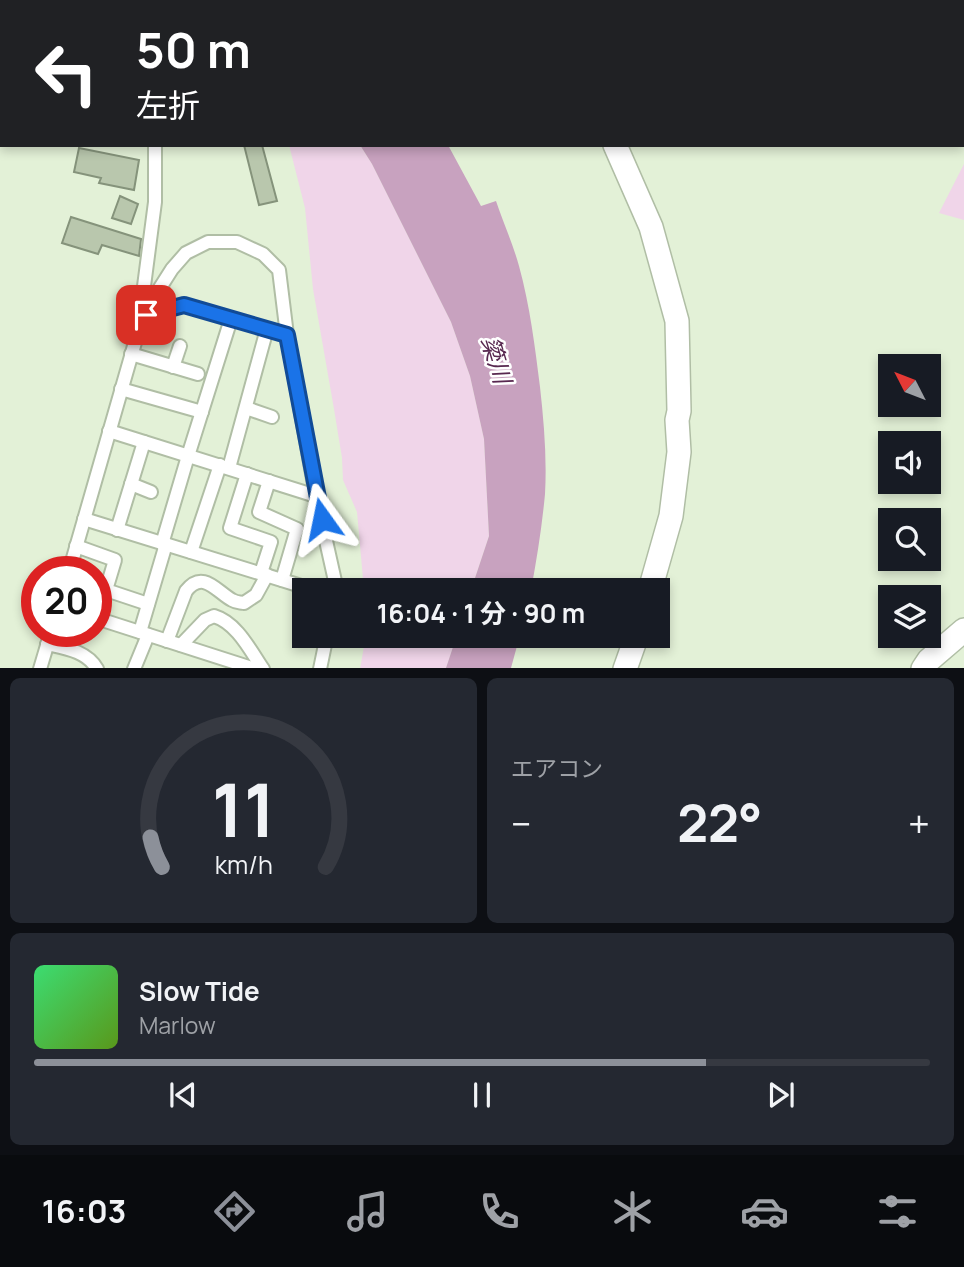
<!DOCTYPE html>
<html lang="ja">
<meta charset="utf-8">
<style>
:root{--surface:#171b24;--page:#242831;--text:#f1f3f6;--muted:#9ea1a6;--line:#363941;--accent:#8c9099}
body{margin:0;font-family:Manrope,"Noto Sans JP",sans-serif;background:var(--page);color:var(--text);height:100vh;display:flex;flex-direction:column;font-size:26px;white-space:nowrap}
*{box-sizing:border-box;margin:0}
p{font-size:23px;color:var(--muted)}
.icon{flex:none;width:38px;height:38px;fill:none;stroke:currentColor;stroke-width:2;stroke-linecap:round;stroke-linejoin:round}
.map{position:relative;height:668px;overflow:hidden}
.side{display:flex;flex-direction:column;gap:10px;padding:10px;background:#0d0f14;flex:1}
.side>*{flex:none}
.banner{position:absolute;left:0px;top:0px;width:964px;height:147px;box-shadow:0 4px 10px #0003;background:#202124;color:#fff;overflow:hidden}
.needle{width:46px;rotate:312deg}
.controls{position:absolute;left:878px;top:354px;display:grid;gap:14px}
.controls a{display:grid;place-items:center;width:63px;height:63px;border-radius:0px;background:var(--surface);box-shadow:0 4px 10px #0003;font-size:35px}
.speed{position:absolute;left:21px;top:556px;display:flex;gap:14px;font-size:35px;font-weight:700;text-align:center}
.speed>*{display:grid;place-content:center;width:91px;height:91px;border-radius:50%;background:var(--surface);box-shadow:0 4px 10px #0003;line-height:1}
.speed .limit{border:10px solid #d22;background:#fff;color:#111}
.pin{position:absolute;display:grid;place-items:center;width:60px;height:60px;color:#fff;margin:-30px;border-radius:14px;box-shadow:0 4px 10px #0006}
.me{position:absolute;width:77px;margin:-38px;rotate:348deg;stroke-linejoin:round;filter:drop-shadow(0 0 5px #0008)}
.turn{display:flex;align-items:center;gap:24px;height:147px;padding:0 21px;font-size:32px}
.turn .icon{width:91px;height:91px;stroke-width:2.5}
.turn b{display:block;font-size:49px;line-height:60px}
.big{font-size:52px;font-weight:700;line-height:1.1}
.side .card{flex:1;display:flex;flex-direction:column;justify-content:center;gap:10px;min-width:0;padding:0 24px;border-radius:10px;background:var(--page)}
.side .dial{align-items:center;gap:0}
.dial svg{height:182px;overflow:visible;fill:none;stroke:var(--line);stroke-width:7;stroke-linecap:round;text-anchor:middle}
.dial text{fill:var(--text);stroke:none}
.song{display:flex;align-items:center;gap:21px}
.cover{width:84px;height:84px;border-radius:10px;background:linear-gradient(135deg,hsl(140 70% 55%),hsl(90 70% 35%))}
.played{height:7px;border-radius:4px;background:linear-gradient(90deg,var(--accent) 75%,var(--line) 75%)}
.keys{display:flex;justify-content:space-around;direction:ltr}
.heat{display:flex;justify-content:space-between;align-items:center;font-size:38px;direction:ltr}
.side .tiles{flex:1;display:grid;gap:10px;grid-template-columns:1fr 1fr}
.card:last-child{grid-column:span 2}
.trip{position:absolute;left:292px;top:578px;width:378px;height:70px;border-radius:0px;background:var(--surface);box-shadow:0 4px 10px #0003;font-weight:700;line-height:70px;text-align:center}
.tab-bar{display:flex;height:112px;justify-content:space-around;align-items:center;background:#090b0e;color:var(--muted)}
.tab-bar .icon{width:49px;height:49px}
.tab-bar .current{color:var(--accent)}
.tab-bar b{font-size:32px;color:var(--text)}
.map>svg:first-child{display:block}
.green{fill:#f0d5e9}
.water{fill:#c8a2bf}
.building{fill:#b9c7ad;stroke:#85937b;stroke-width:2}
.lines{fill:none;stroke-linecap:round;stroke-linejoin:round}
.service-casing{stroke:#b0bea5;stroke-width:16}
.minor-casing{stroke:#b0bea5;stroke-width:26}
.service{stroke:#fff;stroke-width:12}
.minor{stroke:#fff;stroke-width:23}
.route-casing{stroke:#114b97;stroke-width:18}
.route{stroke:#1a73e8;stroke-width:12}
.labels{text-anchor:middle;stroke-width:5;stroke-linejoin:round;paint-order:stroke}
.water-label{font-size:24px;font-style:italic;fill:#582850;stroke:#fff}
</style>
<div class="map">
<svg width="964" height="669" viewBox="0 0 964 669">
<rect width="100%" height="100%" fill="#e3f1d7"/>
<!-- green -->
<g class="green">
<path d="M289 145H360L372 164 451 322 470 376 484 439 489 536 471 590H364L357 512 343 480 342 458 334 409 313 289 305 208Z"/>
<path d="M964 164V220L939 213Z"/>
<path d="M366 635H457L446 668 360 669Z"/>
</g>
<!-- water -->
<g class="water">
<path d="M360 145H448L481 206 496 201C503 222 513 244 519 266 530 306 535 347 540 387 544 423 547 459 545 494 542 526 537 558 531 590H471L489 536 484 439 470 376 451 322 372 164Z"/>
<path d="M457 635H520L511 668H446Z"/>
</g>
<!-- building -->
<g class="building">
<path d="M244 145H262L277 201 259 205Z"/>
<path d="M79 148 139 160 134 190 99 183 101 178 74 172Z"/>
<path d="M120 196 138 204 131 224 112 218Z"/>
<path d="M71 217 141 239 139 256 102 245 98 254 62 243Z"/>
</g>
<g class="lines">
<defs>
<g id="service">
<path d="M146 315 184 305 287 335"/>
<path d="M138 332 158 291 172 269 186 253 208 242H237L263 254 279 270 287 335 316 496 337 590"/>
<path d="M131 354 198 374"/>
<path d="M173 367 180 346"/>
<path d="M121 389 202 412"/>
<path d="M246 408 272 417"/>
<path d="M109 431 316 496"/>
<path d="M229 468 267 329"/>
<path d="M247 474 230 528 271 542 261 573"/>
<path d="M269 481 259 512 297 529 282 580"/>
<path d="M131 484 151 492"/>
<path d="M84 519 314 590"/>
<path d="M117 530 144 442"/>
<path d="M162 544 188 456 231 319"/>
<path d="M76 546 115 560 106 590 148 604"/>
<path d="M191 552 220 465"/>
<path d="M69 572 138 332 155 202V145"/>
<path d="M96 618 255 669"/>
<path d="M140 632 166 544"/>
<path d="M167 641 186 591C203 569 217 592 232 600 237 603 239 602 244 603L256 595 267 575"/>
<path d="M47 644C65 648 87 651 97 669"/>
<path d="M181 645 205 620 214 616C237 623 250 650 263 669"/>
<path d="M40 669 51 632"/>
<path d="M134 669 148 635"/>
<path d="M320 669 327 635"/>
</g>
<g id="minor">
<path d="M524 0 525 2"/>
<path d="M0 37 2 39"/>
<path d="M962 132 964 133"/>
<path d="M615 145 651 227 677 321 679 411 677 420 679 452 671 516 650 590"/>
<path d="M625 669 637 635"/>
<path d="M923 669 929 660 964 630"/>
</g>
</defs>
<!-- service casing -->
<use href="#service" class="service-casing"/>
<!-- minor casing -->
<use href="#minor" class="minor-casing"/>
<!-- service -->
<use href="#service" class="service"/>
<!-- minor -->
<use href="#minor" class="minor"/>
</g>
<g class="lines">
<defs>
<path id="route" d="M146 315 184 305 287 335 322 519"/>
</defs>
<!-- route casing -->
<use href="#route" class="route-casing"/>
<!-- route -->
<use href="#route" class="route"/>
</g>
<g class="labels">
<!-- water labels -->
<g class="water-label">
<text transform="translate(496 360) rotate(73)" y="8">簗川</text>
</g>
</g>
</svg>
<div class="controls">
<a><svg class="needle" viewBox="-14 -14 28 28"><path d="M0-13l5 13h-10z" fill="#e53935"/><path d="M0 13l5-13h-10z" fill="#9ea1a6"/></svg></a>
<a><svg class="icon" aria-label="sound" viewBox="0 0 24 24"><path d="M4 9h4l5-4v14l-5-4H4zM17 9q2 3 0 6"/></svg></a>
<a><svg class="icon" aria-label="search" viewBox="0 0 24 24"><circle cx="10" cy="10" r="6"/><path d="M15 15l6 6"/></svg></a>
<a><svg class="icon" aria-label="layers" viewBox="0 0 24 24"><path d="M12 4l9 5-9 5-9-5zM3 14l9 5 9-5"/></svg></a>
</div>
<div class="speed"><div class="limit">20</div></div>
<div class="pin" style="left:146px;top:315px;background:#d93025"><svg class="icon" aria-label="arrive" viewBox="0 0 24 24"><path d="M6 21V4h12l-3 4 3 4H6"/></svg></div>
<svg class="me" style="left:322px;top:519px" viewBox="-20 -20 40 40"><path d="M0-17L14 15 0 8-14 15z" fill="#1a73e8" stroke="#fff" stroke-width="4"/></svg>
<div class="trip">16:04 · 1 分 · 90 m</div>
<div class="banner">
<div class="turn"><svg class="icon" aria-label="left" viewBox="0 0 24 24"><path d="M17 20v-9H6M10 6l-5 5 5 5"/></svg><div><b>50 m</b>左折</div></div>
</div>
</div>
<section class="side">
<div class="tiles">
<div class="card dial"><svg viewBox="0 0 100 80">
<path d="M14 69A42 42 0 1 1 86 69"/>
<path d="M14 69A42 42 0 0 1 9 56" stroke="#8c9099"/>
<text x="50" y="56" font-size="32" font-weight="700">11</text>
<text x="50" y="72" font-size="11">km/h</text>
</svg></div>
<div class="card"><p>エアコン</p>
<div class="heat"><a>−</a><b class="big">22°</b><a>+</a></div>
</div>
<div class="card">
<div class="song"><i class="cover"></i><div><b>Slow Tide</b><p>Marlow</p></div></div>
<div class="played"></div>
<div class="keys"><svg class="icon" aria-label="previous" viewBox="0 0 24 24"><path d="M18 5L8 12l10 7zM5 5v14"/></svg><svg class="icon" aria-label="pause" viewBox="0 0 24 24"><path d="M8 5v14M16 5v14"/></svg><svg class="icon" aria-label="next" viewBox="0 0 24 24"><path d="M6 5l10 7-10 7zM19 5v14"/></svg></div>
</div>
</div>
</section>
<nav class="tab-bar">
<b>16:03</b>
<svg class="icon current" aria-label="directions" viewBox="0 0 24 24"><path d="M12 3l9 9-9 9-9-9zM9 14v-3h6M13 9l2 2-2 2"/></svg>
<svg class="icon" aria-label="music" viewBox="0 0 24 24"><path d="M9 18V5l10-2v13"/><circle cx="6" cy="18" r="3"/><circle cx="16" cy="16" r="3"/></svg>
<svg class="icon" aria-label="phone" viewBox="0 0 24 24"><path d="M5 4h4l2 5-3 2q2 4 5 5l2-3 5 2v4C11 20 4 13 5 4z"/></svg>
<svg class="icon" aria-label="climate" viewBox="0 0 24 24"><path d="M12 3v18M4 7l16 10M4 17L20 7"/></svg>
<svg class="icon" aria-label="car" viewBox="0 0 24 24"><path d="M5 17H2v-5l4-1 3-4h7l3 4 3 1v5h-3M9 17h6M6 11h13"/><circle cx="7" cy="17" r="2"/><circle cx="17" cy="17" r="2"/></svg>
<svg class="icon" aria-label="filters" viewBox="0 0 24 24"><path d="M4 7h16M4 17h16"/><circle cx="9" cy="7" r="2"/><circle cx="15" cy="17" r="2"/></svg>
</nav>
